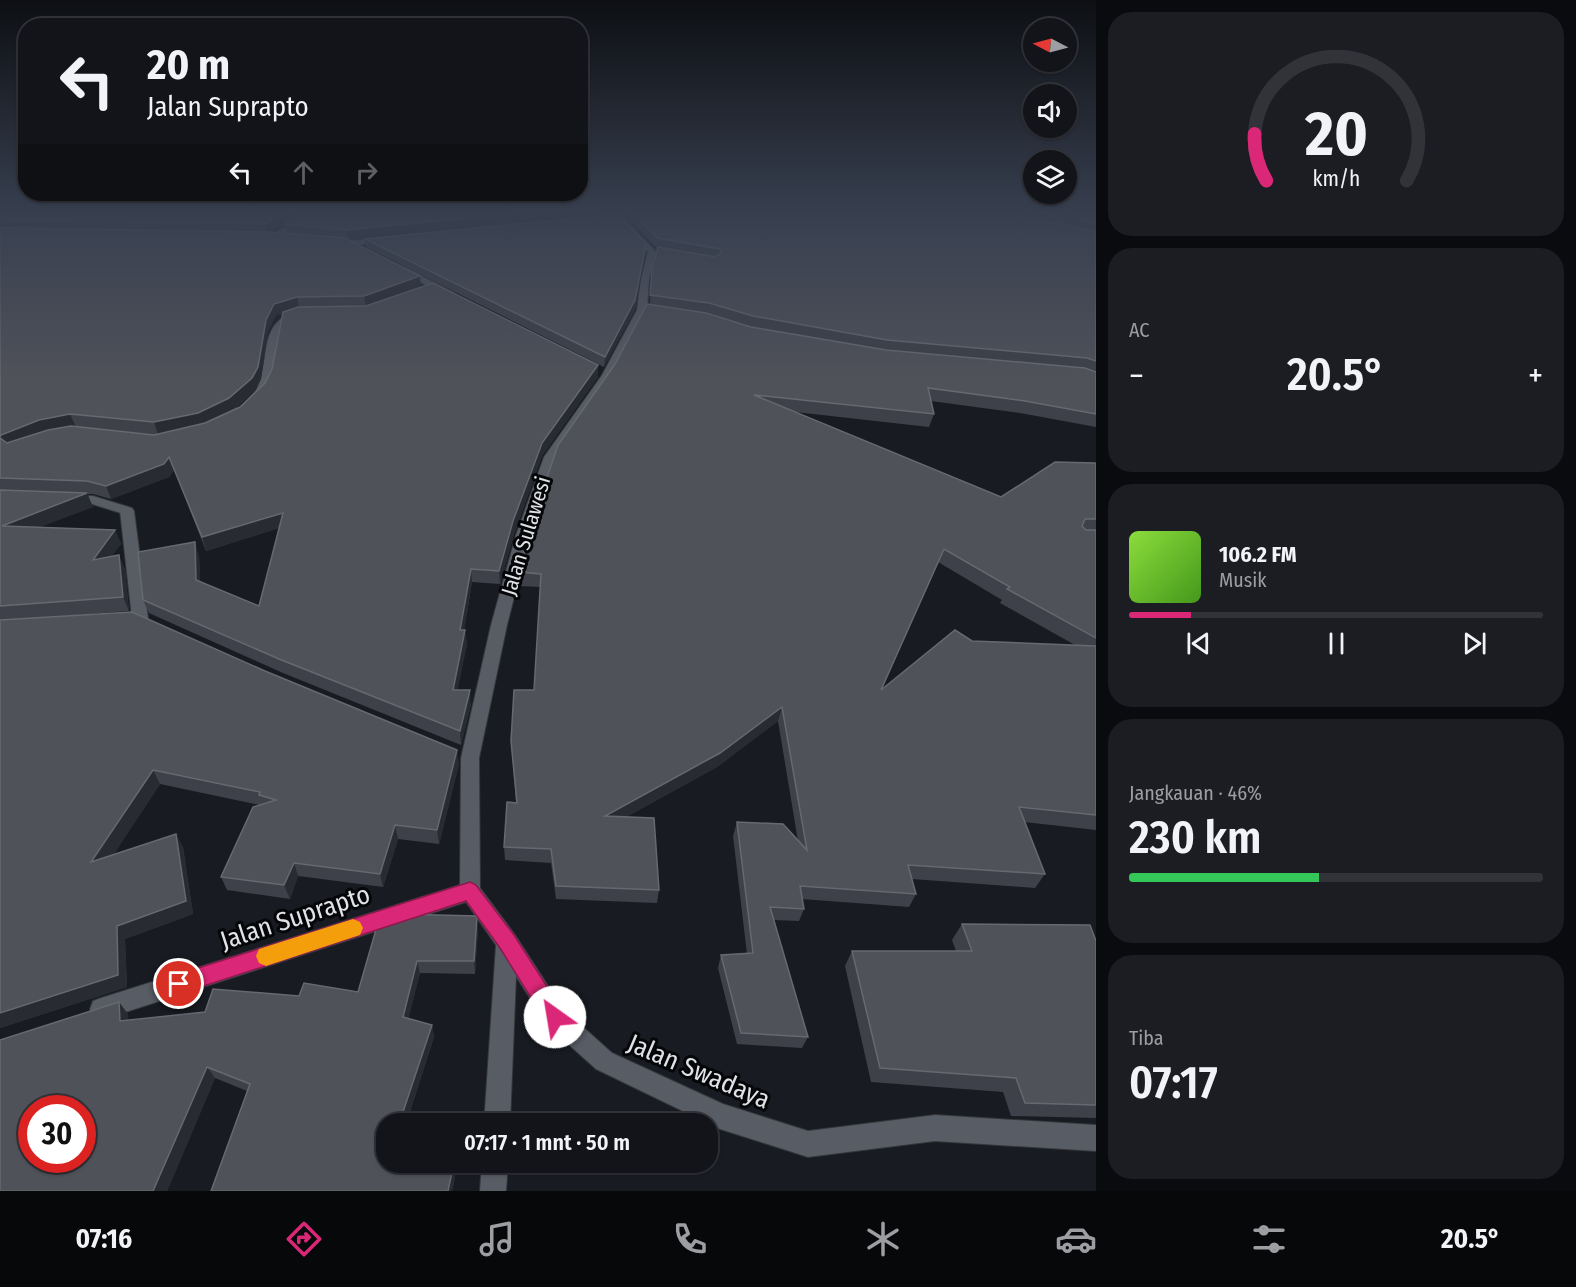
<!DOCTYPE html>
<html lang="id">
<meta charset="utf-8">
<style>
:root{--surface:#12141a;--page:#1b1d23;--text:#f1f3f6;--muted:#9c9ea2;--line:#313339;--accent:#db2777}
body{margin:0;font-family:"Fira Sans Condensed",sans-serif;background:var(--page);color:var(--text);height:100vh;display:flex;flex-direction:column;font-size:22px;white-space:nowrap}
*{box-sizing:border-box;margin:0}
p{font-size:20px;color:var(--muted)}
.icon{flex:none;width:33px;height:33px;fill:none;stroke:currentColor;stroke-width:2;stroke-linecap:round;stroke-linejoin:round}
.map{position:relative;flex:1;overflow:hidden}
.drawer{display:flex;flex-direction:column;gap:12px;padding:12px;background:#0a0b0e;width:480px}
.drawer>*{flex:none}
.hud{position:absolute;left:18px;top:18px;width:570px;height:183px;border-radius:24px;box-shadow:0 2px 4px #0004,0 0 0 2px var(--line);background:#12141a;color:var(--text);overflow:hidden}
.needle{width:39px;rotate:276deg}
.buttons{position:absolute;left:1023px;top:18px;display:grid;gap:12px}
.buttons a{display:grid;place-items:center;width:54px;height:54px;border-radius:50%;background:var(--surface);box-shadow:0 2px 4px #0004,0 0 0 2px var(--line);font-size:30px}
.speed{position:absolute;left:18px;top:1095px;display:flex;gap:12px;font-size:30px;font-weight:700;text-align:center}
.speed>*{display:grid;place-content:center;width:78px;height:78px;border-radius:50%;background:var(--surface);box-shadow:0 2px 4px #0004,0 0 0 2px var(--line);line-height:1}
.speed .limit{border:9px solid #d22;background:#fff;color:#111}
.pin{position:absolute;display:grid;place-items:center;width:51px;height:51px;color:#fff;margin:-26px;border:3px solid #fff;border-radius:50%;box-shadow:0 2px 6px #0007}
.me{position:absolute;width:66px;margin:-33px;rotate:328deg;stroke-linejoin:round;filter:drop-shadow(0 0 4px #0008)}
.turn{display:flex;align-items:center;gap:21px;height:126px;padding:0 30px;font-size:27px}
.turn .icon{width:78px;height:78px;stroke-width:2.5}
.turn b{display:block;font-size:42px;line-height:51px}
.lanes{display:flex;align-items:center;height:57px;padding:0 30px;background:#0003;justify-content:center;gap:30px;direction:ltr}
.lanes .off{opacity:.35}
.big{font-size:45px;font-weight:600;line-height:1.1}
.drawer .tile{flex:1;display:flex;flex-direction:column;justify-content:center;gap:9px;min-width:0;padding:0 21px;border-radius:24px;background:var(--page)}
.drawer .dial{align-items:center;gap:0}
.dial svg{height:156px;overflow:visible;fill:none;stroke:var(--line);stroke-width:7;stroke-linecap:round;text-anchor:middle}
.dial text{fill:var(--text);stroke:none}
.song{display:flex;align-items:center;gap:18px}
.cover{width:72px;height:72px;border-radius:9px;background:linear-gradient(135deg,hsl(90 70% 55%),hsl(100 70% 35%))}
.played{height:6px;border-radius:3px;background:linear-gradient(90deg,var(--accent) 15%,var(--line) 15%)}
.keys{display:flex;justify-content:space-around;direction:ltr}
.heat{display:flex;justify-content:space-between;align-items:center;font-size:33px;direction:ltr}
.charge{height:9px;border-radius:4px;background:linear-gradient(90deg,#34c759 46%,var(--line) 0)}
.trip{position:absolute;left:376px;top:1113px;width:342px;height:60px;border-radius:24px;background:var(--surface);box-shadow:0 2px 4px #0004,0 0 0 2px var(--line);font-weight:600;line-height:60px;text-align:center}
.dock{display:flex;height:96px;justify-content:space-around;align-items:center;background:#07080a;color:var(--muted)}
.dock .icon{width:42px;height:42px}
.dock .current{color:var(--accent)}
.dock b{font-size:27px;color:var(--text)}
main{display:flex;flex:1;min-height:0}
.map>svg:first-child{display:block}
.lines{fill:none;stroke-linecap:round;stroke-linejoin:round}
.lane-casing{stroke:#34363b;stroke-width:2}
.street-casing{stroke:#34363b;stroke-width:2}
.lane{fill:#585c65;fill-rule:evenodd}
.street{fill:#585c65;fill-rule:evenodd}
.wall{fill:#3e4149;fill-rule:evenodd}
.shaded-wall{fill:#282b32}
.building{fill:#50525a;stroke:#666970;stroke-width:1.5;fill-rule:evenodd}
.route{fill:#db2777;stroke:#8e194d;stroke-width:1.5}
.slow{fill:#f59e0b}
.labels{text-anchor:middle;stroke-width:6;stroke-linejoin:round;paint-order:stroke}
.street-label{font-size:21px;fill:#e0e2e7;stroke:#050608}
.near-street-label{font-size:26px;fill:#e0e2e7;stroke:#050608}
</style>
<main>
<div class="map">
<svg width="1096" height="1191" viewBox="0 0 1096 1191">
<rect width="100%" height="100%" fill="#181b22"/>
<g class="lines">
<defs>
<path id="lane" d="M69 495 93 496 132 508 134 511 127 515 92 504 64 502 62 499Z"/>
<g id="street">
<path d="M310 213H320L273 240 266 238Z"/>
<path d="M611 213H619L656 252 649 279 647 310 612 375 556 457 530 535 507 625 479 758 480 888 515 935 563 1009 612 1053 723 1104 808 1131 935 1115 1096 1125V1151L935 1141 808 1157 720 1129 596 1069 547 1025 516 976 510 1124H484L496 945 466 902 101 1020 93 1017 90 1009 93 1001 101 998 460 885 461 758 491 625 516 535 544 457 602 375 637 310 641 279 648 252Z"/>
<path d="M1046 213H1054L1071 230V234H1065Z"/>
<path d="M386 239H389V243L335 245 331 243 335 241Z"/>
<path d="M400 268H406L454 293 446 295 400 272Z"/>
<path d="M300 310 303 311V315C261 328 285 363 265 395H257L255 393C273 359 254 323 300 310Z"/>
<path d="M127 507 134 511 148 618 145 622H135L132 618 120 511Z"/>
<path d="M482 1162H508L506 1191H480Z"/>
</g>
</defs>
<!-- lane casing -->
<use href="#lane" class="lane-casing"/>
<!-- street casing -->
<use href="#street" class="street-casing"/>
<!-- lane -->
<use href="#lane" class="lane"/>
<!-- street -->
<use href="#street" class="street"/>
</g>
<!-- wall -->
<g class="wall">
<path d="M0 213H610L609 214 348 240 420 276 421 287 598 365V377L542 456 514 534 500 584 472 582 464 630 467 644 457 690 471 704 461 745 283 673 149 613 143 600 199 555 200 582 259 606 279 528 206 551 174 470 169 477 111 499 93 494H87L93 507 39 527 115 530 121 544 111 556 125 569 129 611 51 617 459 764 439 844 398 839 383 887 298 876 290 899 227 890 221 877 260 805 160 784 113 855 183 847 193 914 125 939 127 987 0 1028ZM285 224 286 234 270 232ZM283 313 272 369 265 383 240 407 233 410 255 391 261 379 268 332 276 315Z"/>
<path d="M630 213H1056L1058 216 1056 223 1069 226 1057 213H1096V427L1020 413 931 401 934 414 929 427 795 412 1001 497 1096 463V830L1024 822 1045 874 1035 888 912 879 916 894 909 907 802 899 804 909 799 921 774 920 808 1037 802 1048 737 1044 718 968 721 955 747 954 733 836 737 822 798 841 778 721 717 767 626 817 659 890 657 903 556 899 551 863 505 860 504 847 516 803 511 741 534 690 541 587 519 586V572L615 364 650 305 652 269 657 248 630 221ZM938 562 1002 600 1000 603 1075 645 972 641 882 689Z"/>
<path d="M365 239 646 244V253L635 309 604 367 366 247Z"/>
<path d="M962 924 1096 941V1118L1011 1116 1003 1092 871 1082 845 966 852 951H956L952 940Z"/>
<path d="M478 929 475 974 420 973 408 1019 432 1025 434 1037 406 1124H387V1162L453 1167 455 1177 452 1191H211L247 1091 215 1078 167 1191H0L128 1014V1020L205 1012 299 996 358 992Z"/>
</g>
<!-- shaded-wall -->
<g class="shaded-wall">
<path d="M285 213H305L267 234 265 224Z"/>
<path d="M519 213H610L609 214 349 240 347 230Z"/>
<path d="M646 244V253L635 309 604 367 605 357Z"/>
<path d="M420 276 421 287 366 307 364 296Z"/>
<path d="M297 297 299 308 276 315 268 332 261 379 255 391 232 410 202 425 158 435 154 422 266 320 274 304Z"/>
<path d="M598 365V377L542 456 514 534 500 584 499 571 513 521 542 443Z"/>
<path d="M70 414 76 427 7 448 0 439 1 435 39 420Z"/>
<path d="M169 457 174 470 169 477 111 499 106 486Z"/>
<path d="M87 493 93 507 9 539 2 526Z"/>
<path d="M283 513 286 526 206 551 202 537Z"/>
<path d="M115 530 121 544 99 573 93 560Z"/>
<path d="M195 542 199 555 201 594 196 580Z"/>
<path d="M944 549 938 562 876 703 881 690Z"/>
<path d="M119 555 125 569 129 611 123 597Z"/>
<path d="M471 569 472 582 462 644 460 630Z"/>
<path d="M465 630 467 644 455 704 453 690Z"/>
<path d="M470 690 471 704 461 745 460 731Z"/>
<path d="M782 707 778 721 717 767 604 829 605 816Z"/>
<path d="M457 750 459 764 439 844 437 830Z"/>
<path d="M153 770 160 784 100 876 91 862Z"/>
<path d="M395 825 398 839 383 887 380 874Z"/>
<path d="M176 834 183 847 193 914 125 939 127 987 0 1028V1013L117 926Z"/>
<path d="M294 863 298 876 290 899 284 885Z"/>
<path d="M477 916 478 929 475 974 474 961Z"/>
<path d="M417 961 420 973 406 1029 403 1017Z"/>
<path d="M119 1002 128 1014 129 1032 120 1021Z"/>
<path d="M432 1025 434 1037 406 1124H399Z"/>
<path d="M207 1067 215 1078 167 1191H153Z"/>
<path d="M453 1167 455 1177 452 1191H448Z"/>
</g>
<!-- building -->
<g class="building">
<path d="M0 213H285L265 224 0 220Z"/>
<path d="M305 213H519L347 230 285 224Z"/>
<path d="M633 213H1001L1096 231V361L1087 358 887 340 753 316 709 303 650 295 652 269 658 247 715 257 722 252 720 249 657 238Z"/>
<path d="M1044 213H1056L1058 216Z"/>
<path d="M1070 213H1096V223L1076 219Z"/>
<path d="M617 214 646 244 635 300 605 357 365 239Z"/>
<path d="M0 228 268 232 345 238 420 276 364 296 297 297 274 304 266 320 258 367 252 378 229 398 198 413 154 422 70 414 39 420 1 435 0 437Z"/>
<path d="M433 283 598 365 542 443 513 521 499 571 471 569 460 630H465L453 690H470L460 731 279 659 143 600 138 552 195 542 196 580 259 606 283 513 202 537 169 457 164 464 106 486 87 481 0 478V438L7 443 48 430 71 426 154 435 205 423 240 407 265 383 272 369 283 312 298 307 366 306Z"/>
<path d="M647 304 706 313 751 327 886 350 1085 368 1096 372V414L1025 401 928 388 934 414 754 395 1001 497 1055 462 1096 463V519H1085L1082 526 1086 530H1096V638L1007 589 1010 587 944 549 881 690 955 630 972 641 1096 646V815L1019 807 1045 874 908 865 916 894 800 886 804 909 770 907 808 1037 741 1033 721 955 753 953 737 822 783 824 807 850 782 707 720 753 605 816 654 818 659 890 556 886 551 849 504 847 507 802 517 803 511 741 514 690H534L541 574 519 572 532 522 558 445 615 364Z"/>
<path d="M0 490 87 493 2 526 115 530 93 560 119 555 123 597 0 606Z"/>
<path d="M132 612 265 671 457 750 437 830 395 825 380 874 294 863 284 885 221 877 253 807 276 800 259 795 260 792 153 770 91 862 176 834 186 901 117 926 118 975 0 1013V620Z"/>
<path d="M395 914 477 916 474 961H417L403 1017 432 1025 399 1124H387V1162H432L453 1167 448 1191H211L250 1084 207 1067 153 1191H0V1040L119 1002 120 1021 205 1012 213 989 299 996 304 983 358 992 379 919ZM32 1108H82V1160H32Z"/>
<path d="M962 924 1090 925 1096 941V1105L1025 1103 1016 1078 880 1068 852 951H972Z"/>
</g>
<!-- sky -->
<linearGradient id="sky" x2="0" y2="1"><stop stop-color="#0d0f13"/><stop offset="0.56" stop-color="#373f4f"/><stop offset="1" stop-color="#373f4f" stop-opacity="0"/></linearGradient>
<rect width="1096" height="380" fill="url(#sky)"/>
<!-- route -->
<path class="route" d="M470 882 476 885 514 935 562 1010 566 1017 562 1025 555 1028 548 1025 500 948 466 901 179 994 172 991 169 984 172 977 179 974Z"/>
<!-- slow -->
<path class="slow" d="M353 919 360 922 363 928 360 935 266 966 259 963 256 956 259 949Z"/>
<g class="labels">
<!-- street labels -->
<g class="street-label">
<text transform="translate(526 536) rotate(-73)" y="7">Jalan Sulawesi</text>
</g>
<!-- near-street labels -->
<g class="near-street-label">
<text transform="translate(295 917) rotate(-18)" y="9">Jalan Suprapto</text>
<text transform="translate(699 1071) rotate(23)" y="9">Jalan Swadaya</text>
</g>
</g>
</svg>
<div class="buttons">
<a><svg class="needle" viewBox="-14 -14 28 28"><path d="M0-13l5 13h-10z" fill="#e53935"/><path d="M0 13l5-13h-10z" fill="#9c9ea2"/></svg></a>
<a><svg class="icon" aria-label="sound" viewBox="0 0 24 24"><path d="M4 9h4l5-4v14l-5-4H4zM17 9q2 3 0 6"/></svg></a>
<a><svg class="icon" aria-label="layers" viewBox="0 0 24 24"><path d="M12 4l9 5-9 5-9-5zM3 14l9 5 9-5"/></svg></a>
</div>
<div class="speed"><div class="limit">30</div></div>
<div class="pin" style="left:179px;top:984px;background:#d93025"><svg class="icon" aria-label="arrive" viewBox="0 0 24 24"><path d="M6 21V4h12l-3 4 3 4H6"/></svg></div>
<svg class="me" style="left:555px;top:1017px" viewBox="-20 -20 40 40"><circle r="19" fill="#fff"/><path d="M0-13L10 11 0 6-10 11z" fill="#db2777"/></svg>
<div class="trip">07:17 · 1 mnt · 50 m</div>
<div class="hud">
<div class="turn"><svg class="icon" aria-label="left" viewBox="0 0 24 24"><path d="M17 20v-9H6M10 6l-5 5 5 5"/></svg><div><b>20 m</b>Jalan Suprapto</div></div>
<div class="lanes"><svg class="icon" aria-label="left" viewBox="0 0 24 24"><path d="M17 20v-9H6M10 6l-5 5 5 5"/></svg><svg class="icon off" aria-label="ahead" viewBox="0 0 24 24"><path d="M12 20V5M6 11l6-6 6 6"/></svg><svg class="icon off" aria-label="right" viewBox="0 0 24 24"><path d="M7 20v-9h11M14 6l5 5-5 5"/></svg></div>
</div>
</div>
<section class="drawer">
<div class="tile dial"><svg viewBox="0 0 100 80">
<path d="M14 69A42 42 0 1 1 86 69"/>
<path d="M14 69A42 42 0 0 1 8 45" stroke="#db2777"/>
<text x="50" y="56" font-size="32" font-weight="700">20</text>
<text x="50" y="72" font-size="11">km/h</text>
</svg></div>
<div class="tile"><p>AC</p>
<div class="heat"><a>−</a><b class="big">20.5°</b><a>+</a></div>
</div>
<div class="tile">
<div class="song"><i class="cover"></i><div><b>106.2 FM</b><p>Musik</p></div></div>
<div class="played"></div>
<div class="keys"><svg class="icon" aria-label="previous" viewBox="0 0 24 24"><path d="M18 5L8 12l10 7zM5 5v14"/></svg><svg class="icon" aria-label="pause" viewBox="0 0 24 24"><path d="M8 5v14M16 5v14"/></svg><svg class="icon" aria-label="next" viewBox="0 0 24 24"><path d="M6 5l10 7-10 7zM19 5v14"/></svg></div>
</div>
<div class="tile"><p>Jangkauan · 46%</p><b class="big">230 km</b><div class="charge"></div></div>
<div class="tile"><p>Tiba</p><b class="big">07:17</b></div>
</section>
</main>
<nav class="dock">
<b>07:16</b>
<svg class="icon current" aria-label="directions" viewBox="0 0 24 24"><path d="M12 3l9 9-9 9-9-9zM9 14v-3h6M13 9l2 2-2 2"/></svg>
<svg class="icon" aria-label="music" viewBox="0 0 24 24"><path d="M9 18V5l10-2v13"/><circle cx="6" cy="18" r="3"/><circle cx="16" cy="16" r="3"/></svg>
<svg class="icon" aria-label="phone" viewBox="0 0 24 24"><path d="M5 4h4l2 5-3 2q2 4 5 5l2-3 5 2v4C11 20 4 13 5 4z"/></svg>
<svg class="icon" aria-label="climate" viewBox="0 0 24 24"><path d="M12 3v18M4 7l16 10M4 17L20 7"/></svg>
<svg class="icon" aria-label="car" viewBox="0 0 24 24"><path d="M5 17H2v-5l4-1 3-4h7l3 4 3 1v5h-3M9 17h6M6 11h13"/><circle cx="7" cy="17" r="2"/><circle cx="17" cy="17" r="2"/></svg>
<svg class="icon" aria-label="filters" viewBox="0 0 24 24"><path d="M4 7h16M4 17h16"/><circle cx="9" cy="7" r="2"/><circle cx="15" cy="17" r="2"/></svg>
<b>20.5°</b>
</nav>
